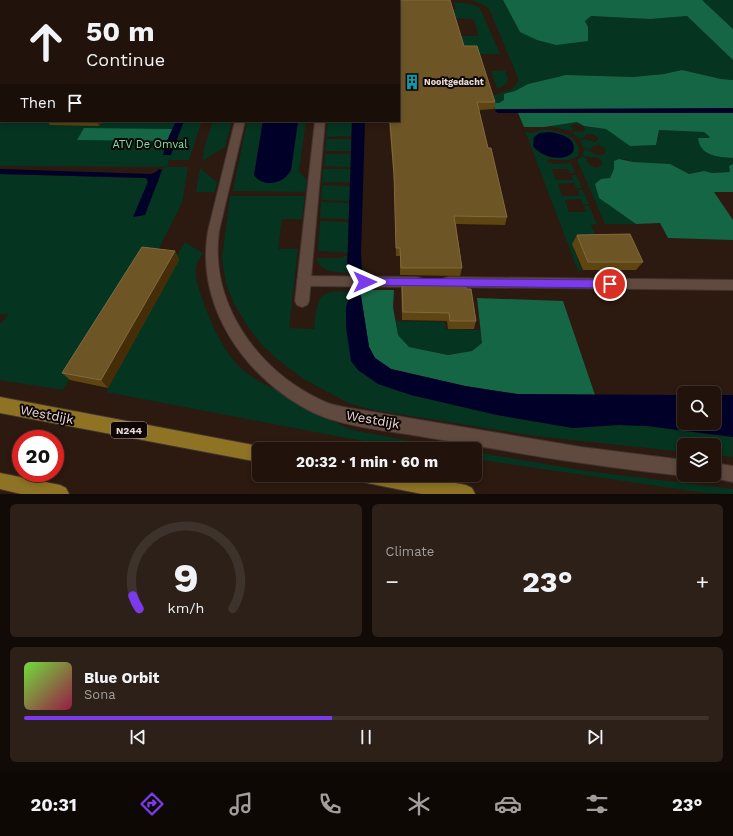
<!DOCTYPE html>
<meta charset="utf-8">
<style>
:root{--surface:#21130b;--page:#2d2019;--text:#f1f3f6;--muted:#a29e9d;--line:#3e322c;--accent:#7c3aed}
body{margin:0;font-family:"Work Sans",sans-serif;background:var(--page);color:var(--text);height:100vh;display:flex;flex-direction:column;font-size:15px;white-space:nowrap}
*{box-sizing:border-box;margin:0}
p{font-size:13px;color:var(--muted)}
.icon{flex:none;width:22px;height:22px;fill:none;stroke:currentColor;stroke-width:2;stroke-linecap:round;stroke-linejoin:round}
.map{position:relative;height:494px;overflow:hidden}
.sheet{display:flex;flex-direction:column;gap:10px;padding:10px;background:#120a06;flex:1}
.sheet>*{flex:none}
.top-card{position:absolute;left:0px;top:0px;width:400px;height:122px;box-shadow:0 2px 6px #0003,0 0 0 1px var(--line);background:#21130b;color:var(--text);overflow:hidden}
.tools{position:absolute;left:677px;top:386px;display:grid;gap:8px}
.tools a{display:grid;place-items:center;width:44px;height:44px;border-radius:6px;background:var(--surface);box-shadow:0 2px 6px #0003,0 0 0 1px var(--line);font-size:20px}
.speed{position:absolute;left:12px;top:430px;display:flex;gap:8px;font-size:20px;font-weight:700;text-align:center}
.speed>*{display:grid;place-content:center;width:52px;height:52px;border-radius:50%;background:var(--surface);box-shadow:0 2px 6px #0003,0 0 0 1px var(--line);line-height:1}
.speed .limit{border:6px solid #d22;background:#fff;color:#111}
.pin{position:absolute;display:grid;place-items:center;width:34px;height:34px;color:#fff;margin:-17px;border:2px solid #fff;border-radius:50%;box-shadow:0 1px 4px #0007}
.me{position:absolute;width:44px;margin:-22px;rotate:90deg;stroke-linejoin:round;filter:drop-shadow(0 0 3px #0008)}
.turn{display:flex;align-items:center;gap:14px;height:84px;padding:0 20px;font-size:18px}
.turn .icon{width:52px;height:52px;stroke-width:2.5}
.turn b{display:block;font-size:28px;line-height:34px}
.then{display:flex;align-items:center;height:38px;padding:0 20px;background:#0003;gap:8px;font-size:15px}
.big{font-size:30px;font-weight:700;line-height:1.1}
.sheet .card{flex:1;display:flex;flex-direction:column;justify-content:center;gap:6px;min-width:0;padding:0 14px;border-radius:6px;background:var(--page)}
.sheet .dial{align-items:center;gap:0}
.dial svg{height:104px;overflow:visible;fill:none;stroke:var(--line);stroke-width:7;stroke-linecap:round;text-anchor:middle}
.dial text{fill:var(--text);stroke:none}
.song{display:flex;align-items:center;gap:12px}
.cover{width:48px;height:48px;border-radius:6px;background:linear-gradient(135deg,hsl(100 70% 55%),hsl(340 70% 35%))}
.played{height:4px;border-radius:2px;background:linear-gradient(90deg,var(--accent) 45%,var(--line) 45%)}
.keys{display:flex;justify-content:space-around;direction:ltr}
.heat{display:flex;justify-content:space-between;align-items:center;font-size:22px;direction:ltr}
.sheet .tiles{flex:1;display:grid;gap:10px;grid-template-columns:1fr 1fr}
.card:last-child{grid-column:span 2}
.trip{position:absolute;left:252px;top:442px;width:230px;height:40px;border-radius:6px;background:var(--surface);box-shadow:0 2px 6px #0003,0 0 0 1px var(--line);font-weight:700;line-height:40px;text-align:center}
.menu{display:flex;height:64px;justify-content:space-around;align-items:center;background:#0d0804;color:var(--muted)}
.menu .icon{width:28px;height:28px}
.menu .selected{color:var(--accent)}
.menu b{font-size:18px;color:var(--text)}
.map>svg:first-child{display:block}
.green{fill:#053420}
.forest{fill:#156644}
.water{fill:#000029}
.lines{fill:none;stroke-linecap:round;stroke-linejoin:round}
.service-casing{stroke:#43332f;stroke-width:2}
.minor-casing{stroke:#43332f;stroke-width:2}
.primary-casing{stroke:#43332f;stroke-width:2}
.service{fill:#60493e;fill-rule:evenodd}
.minor{fill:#60493e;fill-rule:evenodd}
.primary{fill:#8e7325;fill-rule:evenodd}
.wall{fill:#5e4511}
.shaded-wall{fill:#442d07}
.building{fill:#6d5526;stroke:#816a41}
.route{fill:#7c3aed;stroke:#51269a}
.labels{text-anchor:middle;stroke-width:4;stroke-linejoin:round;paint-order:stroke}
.far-poi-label{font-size:9px;font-weight:bold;fill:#e9dad4;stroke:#0e0604;text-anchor:start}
.shield{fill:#0e0604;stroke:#a79a96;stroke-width:1}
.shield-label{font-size:10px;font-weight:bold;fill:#e9dad4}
.park-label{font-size:11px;fill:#7ae2ad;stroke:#0e0604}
.near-street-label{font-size:13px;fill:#e9dad4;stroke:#0e0604}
</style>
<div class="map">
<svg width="733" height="494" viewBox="0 0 733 494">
<rect width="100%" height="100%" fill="#2c190f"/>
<!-- green -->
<g class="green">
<path d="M0 0H247L1 1V121H202L189 160H169L167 167H188L182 203 156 254H146L63 390 0 380V324L8 315 0 314V174L146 178 148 182 133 217 159 181 160 173 166 167 0 166Z"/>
<path d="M471 0H503L520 32 588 27 585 21 591 16 650 19 687 16 733 60V80L721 79 682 70 664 74 633 77 566 75 528 84 515 91 505 94 504 100 499 103H492L491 96 512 89 518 82V78L489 9 484 5Z"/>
<path d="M702 0H733V29Z"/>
<path d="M454 2 471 4 480 8 500 54H460L456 36H479L473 19 452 18 450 9H456Z"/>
<path d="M505 70 508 80 504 86 497 88 491 71Z"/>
<path d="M213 121H232L225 147 202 161 205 145Z"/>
<path d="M247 121H263L254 175 258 180 291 169 298 121H306L299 171 307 180 305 192 233 191Z"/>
<path d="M328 121H352L351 136 326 137Z"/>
<path d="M577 122 584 126 606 129 616 136 658 140 659 130 704 132 710 137 708 138H702L725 157 733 158V164H731L730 172 712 173 704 171 689 174 670 164 633 162 625 159 614 161V169L610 178 601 179 607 204 617 210 636 224H605L577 160 582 156 587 159V162C591 167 598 170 603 164 599 153 590 160 582 155L584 149C591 150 594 155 601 155L606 153 605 149C601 145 594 144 591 149L584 148 580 140 585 139 595 142 599 139 593 134H586L584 138 580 139 572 133 575 131 581 132 584 131 585 128 582 125 574 124 571 126 573 129 570 131 549 126Z"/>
<path d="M542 130C558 129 583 136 578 156 569 162 558 160 548 159L547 162 554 164 571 163 575 173H570L568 169H552L556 180H573L571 175H576L582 188 577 189 574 183 558 184 562 196H579L578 190H583L589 204 583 205 581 199 565 200 569 212H586L584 206H589L597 224 591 225 599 243 572 244 582 271H578L525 131 531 133Z"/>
<path d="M326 139H351V151H325Z"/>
<path d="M325 154H351V167L324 166Z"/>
<path d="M200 168 217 182 215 192H196Z"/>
<path d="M323 169H351V182H322Z"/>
<path d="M322 185 351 186 350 201 321 200Z"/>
<path d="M230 196H305L302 219H282L278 249H298L289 328 314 329C317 300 317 288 351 292L346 307 378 384 411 395 497 415 573 428 619 425 647 426 733 437V457L714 455V445H684V452L535 436 374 410 350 404 302 378 276 358 263 346 248 327 234 304 226 284 222 258Z"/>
<path d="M321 202 350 203 349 219 320 218Z"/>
<path d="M320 221 349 222 348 253 318 251Z"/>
<path d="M185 242 204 254C191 263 196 282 201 295 209 319 219 343 235 362 247 376 264 384 280 392 303 405 325 419 350 429 359 432 370 433 379 435 404 440 429 445 454 449H413L346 438 106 392 178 261 174 260Z"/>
<path d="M344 256H347V270H366V272C353 272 319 277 317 258H343Z"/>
<path d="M396 321 445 322 446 329 481 330 483 343 472 351 448 355 409 347 398 335Z"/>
<path d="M475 452 587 471 733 489V494L705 493 475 459Z"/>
</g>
<!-- forest -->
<g class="forest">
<path d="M503 0H702L733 29V60L687 16 650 19 591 16 585 21 588 27V41L556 45 537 40 520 32Z"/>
<path d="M682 70 721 79 733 80V158C718 157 700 156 698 138H708L710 137 704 132 659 130 656 145 630 146 606 129 584 126 577 122 544 127H524L518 113H520L519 109H495L492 103H499L504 100V94L515 91 528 84 566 75 633 77 664 74Z"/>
<path d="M84 128 172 129 167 141 77 140Z"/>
<path d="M619 159 633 162 670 164 689 174 704 171 712 173 730 172 729 166 733 164V192H714L733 220V240L668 238 660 223 636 224 599 198 595 184 601 179 610 178 614 169V161Z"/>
<path d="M365 290H394L393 307 398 335 409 347 448 355 472 351 482 343 477 298 563 301 595 395 517 394 465 386 391 369 375 358 369 347 361 296 358 292 359 291Z"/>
</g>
<!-- water -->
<g class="water">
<path d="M733 108V113H498L495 111 497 109Z"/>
<path d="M176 121H184L171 155H163L167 141Z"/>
<path d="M263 121H298L291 170C285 183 264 189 254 175Z"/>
<path d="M352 121H365L361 253 362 270H347Z"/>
<path d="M549 132C559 133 578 138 573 152 563 163 541 157 533 146L534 137 540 133Z"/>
<path d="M0 169 151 174 156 172 159 169 162 170 145 215 133 217 148 182 146 178 0 174Z"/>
<path d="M351 292H358L361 296 369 347 375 358 391 369 465 386 517 394 684 395V423H714V395H733V437L647 426 619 425 573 428 497 415 411 395 378 384 358 370 351 361 346 327V307Z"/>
</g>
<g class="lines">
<defs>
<g id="service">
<path d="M303 276 416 277 421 278 422 282 421 286 416 287 303 286 299 285 297 281 299 277Z"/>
<path d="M449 277 733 280V290L449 287 444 286 443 282 444 278Z"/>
</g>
<g id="minor">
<rect x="330" y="0" width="6" height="1"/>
<path d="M235 121H245L219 231C209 304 258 371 323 401 331 405 340 406 349 408L581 447 684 460V475H687L684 476C650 472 616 468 582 463 531 456 481 446 430 438 394 431 345 428 312 412 246 379 195 307 208 231Z"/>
<path d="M315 121H325L309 301 307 305 302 307 297 305 295 301Z"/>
<path d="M714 463 733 466V482L708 477 707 475H714Z"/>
</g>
<g id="primary">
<path d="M0 397 259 446 265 449H259V462L0 413Z"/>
<path d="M0 473 60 485 66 488 69 494H21L0 489Z"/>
<path d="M359 475H411L466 485 472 488 475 494H422L367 483 361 481Z"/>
</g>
</defs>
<!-- service casing -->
<use href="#service" class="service-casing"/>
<!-- minor casing -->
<use href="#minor" class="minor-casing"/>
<!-- primary casing -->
<use href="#primary" class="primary-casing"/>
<!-- service -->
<use href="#service" class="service"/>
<!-- minor -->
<use href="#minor" class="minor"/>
<!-- primary -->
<use href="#primary" class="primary"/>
</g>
<!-- wall -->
<g class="wall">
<path d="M385 0H450L464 46 495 102 494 109 479 110 488 148 507 217 505 225 456 224 462 268 460 276 400 275V256H396L394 182 389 121H399V1H385Z"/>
<path d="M47 121H102L99 126 50 125Z"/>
<path d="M577 235 643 262 636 270H583L572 244Z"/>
<path d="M175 251 179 260 108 388 70 380 62 373Z"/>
<path d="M402 280 466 289 476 321 474 329H448L447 321 402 320 401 288Z"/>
</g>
<!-- shaded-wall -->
<g class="shaded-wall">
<path d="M97 121H102L99 126Z"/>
<path d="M175 251 179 260 108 388 101 380Z"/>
</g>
<!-- building -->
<g class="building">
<path d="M142 0H171V1H141Z"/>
<path d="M385 0H450L464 46H477L495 102H477L488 148H491L507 217 454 216 462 268H401L400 248H396L394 174 390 121H399V1H385Z"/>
<path d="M1 8V36H0V9Z"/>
<path d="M630 234 643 262H588L577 235Z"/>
<path d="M142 247 175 251 101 380 62 373Z"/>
<path d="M402 280H465L466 289H471L476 321H450L449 313 403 312Z"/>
</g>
<!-- route -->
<path class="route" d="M365 278 610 280 613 281 614 284 613 286 610 288 365 285 362 284 360 282 362 279Z"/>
<!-- icons -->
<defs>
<symbol id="building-bare" viewBox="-9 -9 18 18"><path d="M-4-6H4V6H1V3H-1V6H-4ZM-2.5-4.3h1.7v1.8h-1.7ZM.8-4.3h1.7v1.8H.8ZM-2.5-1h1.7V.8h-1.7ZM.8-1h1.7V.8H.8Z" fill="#0f9aa8" stroke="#0e0604" stroke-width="2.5" paint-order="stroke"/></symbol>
</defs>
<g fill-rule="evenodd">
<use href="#building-bare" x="401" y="71" width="22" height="22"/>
</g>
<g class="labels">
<!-- far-poi labels -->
<g class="far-poi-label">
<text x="424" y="85">Nooitgedacht</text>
</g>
<!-- shield labels -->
<rect class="shield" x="111" y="422" width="36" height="16" rx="3"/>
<g class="shield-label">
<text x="129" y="434">N244</text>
</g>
<!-- park labels -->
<g class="park-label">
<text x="150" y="148">ATV De Omval</text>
</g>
<!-- near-street labels -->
<g class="near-street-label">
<text transform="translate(47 414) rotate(11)" y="5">Westdijk</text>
<text transform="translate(373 419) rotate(10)" y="5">Westdijk</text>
</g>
</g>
</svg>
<div class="tools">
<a><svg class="icon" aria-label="search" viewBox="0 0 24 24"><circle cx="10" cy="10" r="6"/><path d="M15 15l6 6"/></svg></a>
<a><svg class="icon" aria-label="layers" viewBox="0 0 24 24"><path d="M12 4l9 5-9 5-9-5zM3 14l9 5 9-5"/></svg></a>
</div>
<div class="speed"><div class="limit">20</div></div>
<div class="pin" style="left:610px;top:284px;background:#d93025"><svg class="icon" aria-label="arrive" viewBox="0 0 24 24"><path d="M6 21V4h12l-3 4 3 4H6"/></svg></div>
<svg class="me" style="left:365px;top:282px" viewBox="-20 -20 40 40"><path d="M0-17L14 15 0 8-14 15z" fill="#7c3aed" stroke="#fff" stroke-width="4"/></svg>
<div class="trip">20:32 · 1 min · 60 m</div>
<div class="top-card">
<div class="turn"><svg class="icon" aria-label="ahead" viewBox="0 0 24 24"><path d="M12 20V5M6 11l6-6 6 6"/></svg><div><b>50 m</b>Continue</div></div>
<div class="then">Then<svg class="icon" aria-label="arrive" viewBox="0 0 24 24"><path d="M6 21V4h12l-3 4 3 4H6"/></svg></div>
</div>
</div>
<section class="sheet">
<div class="tiles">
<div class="card dial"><svg viewBox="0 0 100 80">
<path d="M14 69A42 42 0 1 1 86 69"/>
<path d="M14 69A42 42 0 0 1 9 59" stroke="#7c3aed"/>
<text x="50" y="56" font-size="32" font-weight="700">9</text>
<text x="50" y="72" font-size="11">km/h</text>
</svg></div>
<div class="card"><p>Climate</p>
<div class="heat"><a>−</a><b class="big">23°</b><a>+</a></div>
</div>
<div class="card">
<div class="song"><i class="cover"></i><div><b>Blue Orbit</b><p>Sona</p></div></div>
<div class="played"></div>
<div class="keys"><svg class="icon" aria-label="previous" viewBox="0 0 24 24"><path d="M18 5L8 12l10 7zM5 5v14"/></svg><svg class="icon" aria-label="pause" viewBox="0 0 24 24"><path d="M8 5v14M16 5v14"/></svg><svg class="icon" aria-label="next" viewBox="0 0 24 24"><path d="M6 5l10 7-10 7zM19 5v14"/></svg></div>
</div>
</div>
</section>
<nav class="menu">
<b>20:31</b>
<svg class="icon selected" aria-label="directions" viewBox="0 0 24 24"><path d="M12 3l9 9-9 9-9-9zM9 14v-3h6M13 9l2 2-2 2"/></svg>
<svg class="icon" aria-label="music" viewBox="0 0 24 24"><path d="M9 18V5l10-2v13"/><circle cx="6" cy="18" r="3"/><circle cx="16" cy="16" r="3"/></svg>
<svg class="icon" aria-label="phone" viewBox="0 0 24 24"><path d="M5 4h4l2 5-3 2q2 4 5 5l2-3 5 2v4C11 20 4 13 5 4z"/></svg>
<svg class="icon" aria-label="climate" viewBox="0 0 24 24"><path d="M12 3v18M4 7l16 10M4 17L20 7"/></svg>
<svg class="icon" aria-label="car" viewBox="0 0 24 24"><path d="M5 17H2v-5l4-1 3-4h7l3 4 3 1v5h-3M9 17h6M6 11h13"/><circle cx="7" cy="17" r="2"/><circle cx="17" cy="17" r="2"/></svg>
<svg class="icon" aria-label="filters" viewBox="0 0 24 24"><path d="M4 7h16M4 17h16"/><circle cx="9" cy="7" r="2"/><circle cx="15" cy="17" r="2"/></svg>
<b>23°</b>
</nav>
